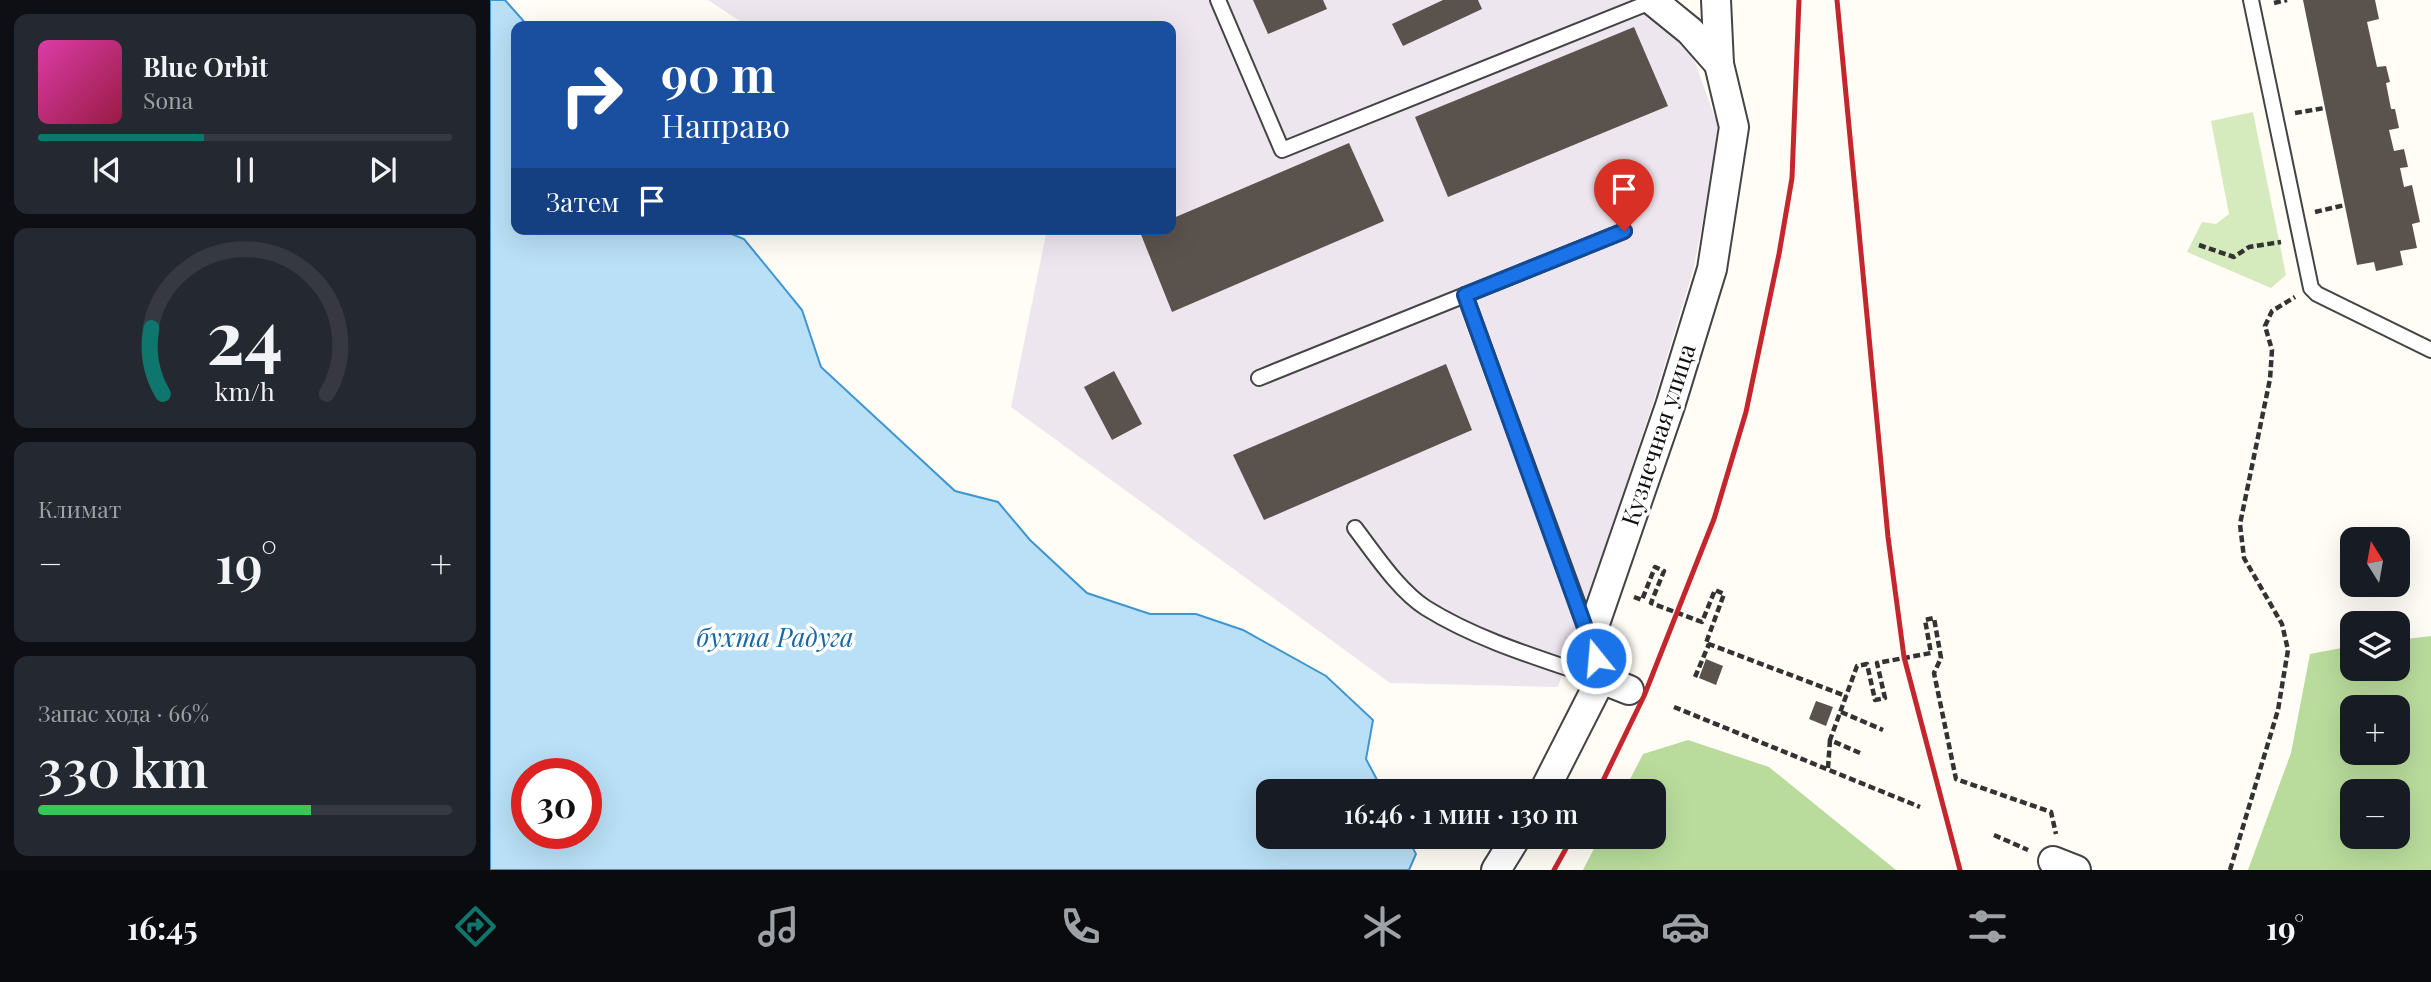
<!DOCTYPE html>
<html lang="ru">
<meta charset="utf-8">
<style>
:root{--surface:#171b24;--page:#242831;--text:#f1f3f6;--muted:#9ea1a6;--line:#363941;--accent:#0f766e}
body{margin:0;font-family:"Playfair Display",serif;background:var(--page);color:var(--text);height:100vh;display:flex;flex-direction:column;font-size:26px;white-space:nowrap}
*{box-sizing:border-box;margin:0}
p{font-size:23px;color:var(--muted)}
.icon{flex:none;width:38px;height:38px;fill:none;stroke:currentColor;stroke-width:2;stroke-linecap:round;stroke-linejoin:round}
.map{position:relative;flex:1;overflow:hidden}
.details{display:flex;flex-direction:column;gap:14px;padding:14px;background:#0d0f14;width:490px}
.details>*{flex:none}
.guide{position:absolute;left:21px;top:21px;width:665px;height:214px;border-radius:14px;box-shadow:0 7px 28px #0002;background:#1a4fa0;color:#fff;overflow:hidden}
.needle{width:46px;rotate:349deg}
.fabs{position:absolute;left:1850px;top:527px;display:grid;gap:14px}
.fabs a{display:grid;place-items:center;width:70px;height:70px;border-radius:14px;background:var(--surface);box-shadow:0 7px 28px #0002;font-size:35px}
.speed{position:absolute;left:21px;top:758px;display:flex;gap:14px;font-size:35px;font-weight:700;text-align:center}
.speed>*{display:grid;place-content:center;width:91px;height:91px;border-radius:50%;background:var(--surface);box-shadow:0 7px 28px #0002;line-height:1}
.speed .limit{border:10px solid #d22;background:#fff;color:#111}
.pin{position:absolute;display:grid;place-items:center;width:60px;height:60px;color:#fff;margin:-72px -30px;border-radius:50% 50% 50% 0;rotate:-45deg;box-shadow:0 0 7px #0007}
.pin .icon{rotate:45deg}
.me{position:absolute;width:77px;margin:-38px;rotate:343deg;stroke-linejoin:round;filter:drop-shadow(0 0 5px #0008)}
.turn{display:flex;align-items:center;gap:24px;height:147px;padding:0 35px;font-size:32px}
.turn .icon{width:91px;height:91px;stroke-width:2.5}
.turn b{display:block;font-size:49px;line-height:60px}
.then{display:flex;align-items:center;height:66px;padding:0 35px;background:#0003;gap:14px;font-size:26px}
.big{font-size:52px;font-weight:600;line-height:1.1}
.details .widget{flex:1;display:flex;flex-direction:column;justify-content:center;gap:10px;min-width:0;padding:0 24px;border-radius:14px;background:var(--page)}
.details .dial{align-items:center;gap:0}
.dial svg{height:182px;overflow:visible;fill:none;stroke:var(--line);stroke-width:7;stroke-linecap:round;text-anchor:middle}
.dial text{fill:var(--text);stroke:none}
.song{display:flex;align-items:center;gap:21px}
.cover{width:84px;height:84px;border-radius:10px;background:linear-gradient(135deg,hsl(320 70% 55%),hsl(340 70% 35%))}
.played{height:7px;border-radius:4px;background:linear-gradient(90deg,var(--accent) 40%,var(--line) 40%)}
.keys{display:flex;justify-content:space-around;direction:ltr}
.heat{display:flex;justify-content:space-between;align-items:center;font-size:38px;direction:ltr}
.charge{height:10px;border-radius:5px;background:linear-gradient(90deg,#34c759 66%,var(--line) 0)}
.trip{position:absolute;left:766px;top:779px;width:410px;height:70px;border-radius:14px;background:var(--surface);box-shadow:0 7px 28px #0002;font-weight:600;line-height:70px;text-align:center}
.tab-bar{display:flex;height:112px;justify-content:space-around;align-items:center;background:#090b0e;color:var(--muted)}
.tab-bar .icon{width:49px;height:49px}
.tab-bar .selected{color:var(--accent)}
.tab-bar b{font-size:32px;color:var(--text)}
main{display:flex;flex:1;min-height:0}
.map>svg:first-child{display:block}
.industrial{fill:#eee6ef}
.green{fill:#d5ebbd}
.forest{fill:#b9dc9c;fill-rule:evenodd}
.water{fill:#b9e0f7;stroke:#3f96cf;stroke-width:2;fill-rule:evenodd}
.building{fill:#5a524d}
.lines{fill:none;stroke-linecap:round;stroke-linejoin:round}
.lane-casing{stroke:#444;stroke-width:18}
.street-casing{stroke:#444;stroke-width:32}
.path{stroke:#333;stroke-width:4.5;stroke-dasharray:7 3.5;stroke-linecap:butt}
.lane{stroke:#fff;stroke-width:14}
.street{stroke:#fff;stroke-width:28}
.rail{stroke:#c4262e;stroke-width:5}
.route-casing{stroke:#114b97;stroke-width:18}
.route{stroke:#1a73e8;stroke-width:12}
.labels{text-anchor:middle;stroke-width:7;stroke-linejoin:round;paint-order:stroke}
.street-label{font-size:24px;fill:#111;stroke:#fff}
.water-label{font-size:26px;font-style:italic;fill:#1768a6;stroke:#fff}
</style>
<main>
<section class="details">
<div class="widget">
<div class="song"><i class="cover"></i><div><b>Blue Orbit</b><p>Sona</p></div></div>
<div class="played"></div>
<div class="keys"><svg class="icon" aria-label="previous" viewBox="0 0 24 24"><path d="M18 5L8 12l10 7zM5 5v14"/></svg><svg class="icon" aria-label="pause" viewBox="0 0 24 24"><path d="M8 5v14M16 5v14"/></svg><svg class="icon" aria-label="next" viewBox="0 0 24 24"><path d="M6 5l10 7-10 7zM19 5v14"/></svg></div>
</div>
<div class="widget dial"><svg viewBox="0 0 100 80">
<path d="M14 69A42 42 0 1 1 86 69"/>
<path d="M14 69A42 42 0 0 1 9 40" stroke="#0f766e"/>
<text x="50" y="56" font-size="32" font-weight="700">24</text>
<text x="50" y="72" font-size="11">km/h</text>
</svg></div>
<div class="widget"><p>Климат</p>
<div class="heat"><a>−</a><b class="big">19°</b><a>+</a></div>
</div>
<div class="widget"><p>Запас хода · 66%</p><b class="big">330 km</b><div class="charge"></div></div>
</section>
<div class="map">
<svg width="1941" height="870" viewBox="0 0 1941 870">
<rect width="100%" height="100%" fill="#fffdf5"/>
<!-- industrial -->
<path class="industrial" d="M218 0H1182L1230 131 1204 267 1164 400 1068 687 900 683 521 407 557 229H681V26H257Z"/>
<!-- green -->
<path class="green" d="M1763 112 1796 275 1781 288 1697 252 1712 222 1726 224 1739 214 1721 121Z"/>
<!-- forest -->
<g class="forest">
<path d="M1941 636V870H1758L1801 753 1820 654 1862 646V668H1908V640ZM1862 707H1908V752H1862ZM1862 791H1908V836H1862Z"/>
<path d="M1198 740 1279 767 1406 870H1093L1110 837 1164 836V791H1134L1153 754Z"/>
</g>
<!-- water -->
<path class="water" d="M0 0H15L38 26H26V229H229L254 239 312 310 331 367 465 491 508 502 540 540 597 593 660 614H706L753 630 836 676 883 720 876 759 893 791H779V836L917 837 926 854 919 870H0ZM37 774H96V833H37Z"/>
<!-- building -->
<g class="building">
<path d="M763 0H833L837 9 778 34Z"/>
<path d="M953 0H988L992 9 913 46 902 24Z"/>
<path d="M1813 0H1885L1889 19 1877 22 1887 67 1896 66 1900 82 1896 83 1901 109H1905L1909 128 1899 130 1904 151 1914 149 1918 167 1910 168 1914 187 1922 185 1930 222 1922 224 1927 248 1910 251 1913 265 1886 271 1884 262 1867 265Z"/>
<path d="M1144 27 1178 106 958 197 925 117Z"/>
<path d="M859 143 894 221 682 312 650 232 656 229H681V219Z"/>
<path d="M956 364 982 430 774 520 743 455Z"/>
<path d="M624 371 652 424 622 440 594 387Z"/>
<path d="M1216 659 1233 666 1226 685 1209 678Z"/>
<path d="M1326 701 1343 707 1336 726 1319 719Z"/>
</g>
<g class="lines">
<defs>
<g id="lane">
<path d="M728 0 792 150 1163 1"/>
<path d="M1761 0 1821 288 1827 294 1941 350"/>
<path d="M975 295 1098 632"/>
<path d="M769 378 1134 231"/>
<path d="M865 528C884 553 909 591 936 608 989 641 1052 659 1110 679"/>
</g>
<g id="street">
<path d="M1163 1 1200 31 1229 64"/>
<path d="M1111 679 1139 690"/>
<path d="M1054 791 1111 679 1100 638 1180 406 1222 269 1244 127 1229 64 1226 0"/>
<path d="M1563 861 1586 870"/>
<path d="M1006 870 1027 836"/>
</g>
</defs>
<!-- lane casing -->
<use href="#lane" class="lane-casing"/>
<!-- street casing -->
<use href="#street" class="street-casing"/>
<!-- path -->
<g class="path">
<path d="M1784 3 1797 0"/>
<path d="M1805 113 1835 108"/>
<path d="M1825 212 1855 205"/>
<path d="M1709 245 1744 257 1759 247 1791 242"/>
<path d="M1144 597 1152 600 1165 567 1174 571 1161 603 1212 622 1225 590 1234 594 1216 643 1356 696"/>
<path d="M1205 677 1219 644"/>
<path d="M1184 707 1430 807"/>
<path d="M1351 712 1393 730"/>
<path d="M1370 753 1340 740 1367 666 1377 664 1385 700 1395 698 1387 663 1441 653 1435 620 1444 618 1451 658 1444 673 1466 779 1561 812 1566 834"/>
<path d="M1338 768 1340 740"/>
<path d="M1504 835 1538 850"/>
<path d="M1740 870 1788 710 1798 650 1792 624 1754 558 1750 524 1780 379 1782 350 1775 326 1782 311 1805 297"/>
</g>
<!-- lane -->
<use href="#lane" class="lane"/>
<!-- street -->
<use href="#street" class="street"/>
<!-- rail -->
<g class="rail">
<path d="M1347 0 1398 537 1414 657 1470 870"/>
<path d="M1108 791 1154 696 1224 519 1256 412 1289 254 1302 178 1309 0"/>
<path d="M1064 870 1083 836"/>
</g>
</g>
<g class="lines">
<defs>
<path id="route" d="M1106 658 975 295 1134 231"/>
</defs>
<!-- route casing -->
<use href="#route" class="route-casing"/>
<!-- route -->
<use href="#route" class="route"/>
</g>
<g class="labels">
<!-- street labels -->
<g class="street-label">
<text transform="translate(1169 435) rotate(-72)" y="8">Кузнечная улица</text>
</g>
<!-- water labels -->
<g class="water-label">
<text x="285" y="647">бухта Радуга</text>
</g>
</g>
</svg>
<div class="fabs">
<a><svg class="needle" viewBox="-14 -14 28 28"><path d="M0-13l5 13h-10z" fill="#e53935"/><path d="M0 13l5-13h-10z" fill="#9ea1a6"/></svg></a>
<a><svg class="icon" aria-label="layers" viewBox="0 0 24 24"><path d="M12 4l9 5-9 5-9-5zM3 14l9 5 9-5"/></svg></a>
<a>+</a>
<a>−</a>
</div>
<div class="speed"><div class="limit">30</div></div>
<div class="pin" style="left:1134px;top:231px;background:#d93025"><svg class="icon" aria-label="arrive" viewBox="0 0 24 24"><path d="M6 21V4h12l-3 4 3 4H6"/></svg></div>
<svg class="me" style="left:1106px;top:658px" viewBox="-20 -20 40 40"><circle r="17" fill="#1a73e8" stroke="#fff" stroke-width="3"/><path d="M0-11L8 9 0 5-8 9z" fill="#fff"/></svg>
<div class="trip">16:46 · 1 мин · 130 m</div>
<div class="guide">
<div class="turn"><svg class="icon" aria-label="right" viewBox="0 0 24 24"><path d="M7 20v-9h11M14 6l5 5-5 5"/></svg><div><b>90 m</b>Направо</div></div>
<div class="then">Затем<svg class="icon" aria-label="arrive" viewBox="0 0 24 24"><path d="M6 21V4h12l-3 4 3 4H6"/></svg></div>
</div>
</div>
</main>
<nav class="tab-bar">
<b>16:45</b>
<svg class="icon selected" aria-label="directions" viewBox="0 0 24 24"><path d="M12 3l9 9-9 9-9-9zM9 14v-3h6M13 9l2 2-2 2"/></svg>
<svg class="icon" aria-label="music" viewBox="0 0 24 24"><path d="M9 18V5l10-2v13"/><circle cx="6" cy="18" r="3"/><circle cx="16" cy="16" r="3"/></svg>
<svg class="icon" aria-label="phone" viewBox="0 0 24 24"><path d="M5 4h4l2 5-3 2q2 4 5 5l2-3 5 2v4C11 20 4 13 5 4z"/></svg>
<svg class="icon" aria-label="climate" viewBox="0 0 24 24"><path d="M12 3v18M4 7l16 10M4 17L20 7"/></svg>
<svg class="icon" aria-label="car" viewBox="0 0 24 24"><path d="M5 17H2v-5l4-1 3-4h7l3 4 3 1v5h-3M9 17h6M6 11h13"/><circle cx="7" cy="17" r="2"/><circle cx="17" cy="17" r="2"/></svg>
<svg class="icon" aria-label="filters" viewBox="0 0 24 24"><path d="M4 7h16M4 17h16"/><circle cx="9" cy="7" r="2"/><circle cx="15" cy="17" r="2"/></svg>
<b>19°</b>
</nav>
